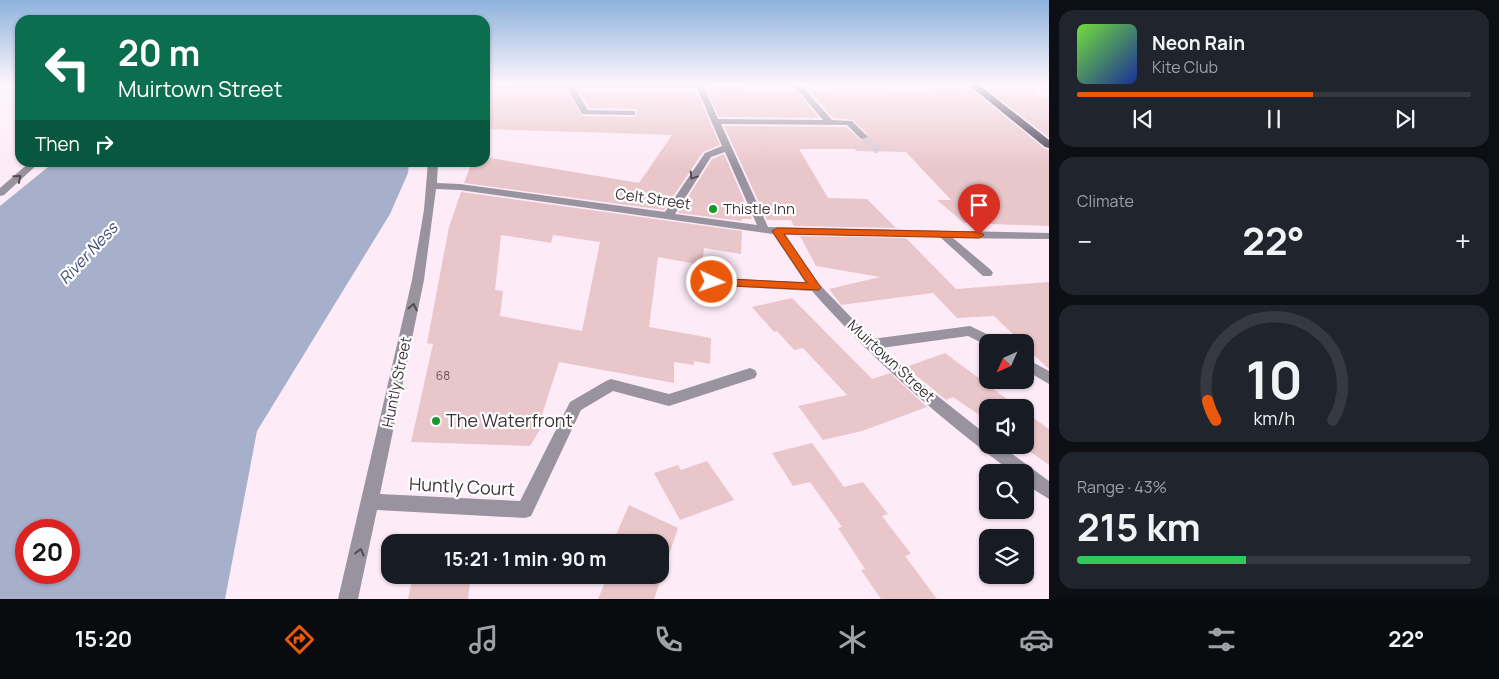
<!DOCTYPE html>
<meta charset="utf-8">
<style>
:root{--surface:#171b24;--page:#20242c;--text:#f1f3f6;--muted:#9ea1a6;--line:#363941;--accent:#ea580c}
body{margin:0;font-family:Manrope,sans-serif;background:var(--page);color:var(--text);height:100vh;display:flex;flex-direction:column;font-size:19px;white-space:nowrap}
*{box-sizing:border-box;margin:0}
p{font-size:16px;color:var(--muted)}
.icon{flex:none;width:28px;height:28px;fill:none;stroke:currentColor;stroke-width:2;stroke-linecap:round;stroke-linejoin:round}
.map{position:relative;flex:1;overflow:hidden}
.side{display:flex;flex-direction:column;gap:10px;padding:10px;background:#0d0f14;width:450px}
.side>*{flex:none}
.hud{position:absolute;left:15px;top:15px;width:475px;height:152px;border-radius:15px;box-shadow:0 1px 4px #0004;background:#0b6e4f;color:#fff;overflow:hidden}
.needle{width:32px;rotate:225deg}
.controls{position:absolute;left:979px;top:334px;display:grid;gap:10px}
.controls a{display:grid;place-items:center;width:55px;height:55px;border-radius:10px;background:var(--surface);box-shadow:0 1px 4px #0004;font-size:25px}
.speed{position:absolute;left:15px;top:519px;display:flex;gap:10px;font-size:25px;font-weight:700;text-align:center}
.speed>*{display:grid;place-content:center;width:65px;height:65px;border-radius:50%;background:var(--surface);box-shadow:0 1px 4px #0004;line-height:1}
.speed .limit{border:8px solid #d22;background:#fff;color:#111}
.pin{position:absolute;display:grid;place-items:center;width:42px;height:42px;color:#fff;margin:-51px -21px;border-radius:50% 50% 50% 0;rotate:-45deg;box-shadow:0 0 5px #0007}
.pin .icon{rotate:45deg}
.me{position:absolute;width:55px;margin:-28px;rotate:93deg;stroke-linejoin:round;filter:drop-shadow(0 0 4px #0008)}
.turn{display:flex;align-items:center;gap:18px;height:105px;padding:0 20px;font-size:22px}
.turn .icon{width:65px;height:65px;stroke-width:2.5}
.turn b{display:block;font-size:35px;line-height:42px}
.then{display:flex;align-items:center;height:48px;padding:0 20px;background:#0003;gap:10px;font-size:19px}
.big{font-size:38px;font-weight:700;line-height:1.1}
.side .card{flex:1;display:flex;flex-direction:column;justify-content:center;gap:8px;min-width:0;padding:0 18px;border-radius:15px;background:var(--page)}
.side .dial{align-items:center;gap:0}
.dial svg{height:130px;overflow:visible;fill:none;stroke:var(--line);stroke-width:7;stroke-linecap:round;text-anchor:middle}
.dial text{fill:var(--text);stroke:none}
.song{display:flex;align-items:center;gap:15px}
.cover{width:60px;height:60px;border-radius:8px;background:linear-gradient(135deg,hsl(100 70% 55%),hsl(230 70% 35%))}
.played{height:5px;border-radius:2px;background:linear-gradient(90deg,var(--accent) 60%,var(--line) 60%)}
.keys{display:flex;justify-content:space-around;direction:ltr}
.heat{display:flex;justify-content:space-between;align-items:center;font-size:28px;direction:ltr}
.charge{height:8px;border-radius:4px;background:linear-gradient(90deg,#34c759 43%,var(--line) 0)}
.trip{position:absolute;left:381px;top:534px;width:288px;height:50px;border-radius:15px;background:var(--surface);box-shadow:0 1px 4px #0004;font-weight:700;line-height:50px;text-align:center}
.dock{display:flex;height:80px;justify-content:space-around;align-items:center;background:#090b0e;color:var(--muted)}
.dock .icon{width:35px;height:35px}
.dock .active{color:var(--accent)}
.dock b{font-size:22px;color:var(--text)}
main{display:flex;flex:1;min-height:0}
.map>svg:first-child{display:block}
.water{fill:#a6b0cb;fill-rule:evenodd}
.building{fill:#e9c6ca;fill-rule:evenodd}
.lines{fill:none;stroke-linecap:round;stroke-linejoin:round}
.minor-tunnel{stroke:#d7c6d2;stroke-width:8;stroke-dasharray:8 4.5;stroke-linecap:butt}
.minor{fill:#98939f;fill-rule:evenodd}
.highway{fill:#372e44;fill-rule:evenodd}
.oneway{stroke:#544c53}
.route{fill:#ea580c;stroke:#983908}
.poi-dot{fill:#17982b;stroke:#fff;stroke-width:2}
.labels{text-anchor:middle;stroke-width:4.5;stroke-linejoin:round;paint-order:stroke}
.number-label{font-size:12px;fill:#68585e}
.street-label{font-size:15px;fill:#3d343a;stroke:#fff}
.poi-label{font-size:15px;fill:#3d343a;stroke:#fff;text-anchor:start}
.water-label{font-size:16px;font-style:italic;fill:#404e77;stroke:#fff}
.near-poi-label{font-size:18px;fill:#3d343a;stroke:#fff;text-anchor:start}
.near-street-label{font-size:18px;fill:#3d343a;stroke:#fff}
</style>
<main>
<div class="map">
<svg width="1049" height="599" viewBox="0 0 1049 599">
<rect width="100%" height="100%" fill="#fdebf8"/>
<!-- water -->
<path class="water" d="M53 163H409L408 173 390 214 257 431 225 599H0V206ZM26 530H69V572H26Z"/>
<!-- building -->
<g class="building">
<path d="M712 87H741L744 91 797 92 819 118 719 117 709 94H716Z"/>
<path d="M934 88 971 89 1044 148 1049 150V226L964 223 937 200H951L906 152 856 151 855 149H799L828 198 867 199 896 228 794 226 791 220H767L724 126 846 127 862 141 870 137 853 120 833 118 810 92 839 93 835 89 938 93Z"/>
<path d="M485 89 567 91 582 116 635 117 637 111 635 109 589 108 579 91 697 93 720 145 703 152 664 210 464 183 472 162H485V157L639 183 672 135 485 129Z"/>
<path d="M988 90 1031 91 1040 97 1049 98V138Z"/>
<path d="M724 154 752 219H742V221L678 213 712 159Z"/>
<path d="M461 192 742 231 741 254 704 248 702 265 658 257 649 327 711 338 710 364 694 361V365L674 362V383L559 362 541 418H547L530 446 411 442 433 344 427 343 449 227ZM501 235 551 243 553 235 600 242 582 331 500 316 503 291 495 290Z"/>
<path d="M800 236 906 238 956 289 1049 282V369L1025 347V342H1021L994 316 957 318 933 293 841 305 829 289 880 277 816 266Z"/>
<path d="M792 298 872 379 890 373 927 407 862 431 823 440 798 406 847 395 803 348 794 350 777 331 774 332 752 307Z"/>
<path d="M945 353 1019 408H988V421L953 397 946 400 906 367Z"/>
<path d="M1025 412 1049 429V465L1021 445H1025Z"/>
<path d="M812 443 844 487 863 482 888 514 882 516 911 554 905 556 937 599H881L861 570 865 569 838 528 842 527 810 482 793 486 772 453Z"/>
<path d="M707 461 734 500 680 520 654 473 678 465 681 470Z"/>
<path d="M629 505 678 528 654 599H598L608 575H660V542H613Z"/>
<path d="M413 575H471L468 599H408Z"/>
</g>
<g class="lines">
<!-- minor-tunnel -->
<path class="minor-tunnel" d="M864 137 879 151"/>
<!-- minor -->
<g class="minor">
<path d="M485 85H703L718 119 823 120 794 86 801 85 832 120 852 121 868 137 861 139 847 125 721 124 768 227 1049 233V239L953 238 991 270 993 273 991 276H983L940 237 785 234 820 285 872 339 970 326 995 338 996 342H988V346L968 336 881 348 920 382 988 436V445H1000L1049 481V499L1025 484V472H1012C939 418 872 359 812 291L707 285 705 282 711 278 805 282 773 234 460 190 436 189 424 280 380 494 520 501 570 402 606 381 611 379 669 394 750 368 755 370 757 374 755 378 669 406 613 391 581 410 531 516 525 518 377 510 358 599H338L412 280 424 210 428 162H438L437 183 460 184 665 212 705 153 722 146 697 88H575L588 110 635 111V115H632L582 114 567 88 485 87ZM725 152 757 225 675 214 711 157Z"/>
<path d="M30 162H40L4 195 0 196V188Z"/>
<path d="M1025 358 1049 371V384L1025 370Z"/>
</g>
<!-- highway -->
<path class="highway" d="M969 85H979L1049 140V148L1045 147Z"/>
</g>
<!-- one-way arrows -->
<defs><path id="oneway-chevron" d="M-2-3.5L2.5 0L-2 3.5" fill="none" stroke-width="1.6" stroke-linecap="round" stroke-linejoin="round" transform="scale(1.25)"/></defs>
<g class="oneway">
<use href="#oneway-chevron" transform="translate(693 176) rotate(124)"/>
<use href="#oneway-chevron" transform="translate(18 178) rotate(-39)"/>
<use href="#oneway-chevron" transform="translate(413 307) rotate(-78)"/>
<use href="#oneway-chevron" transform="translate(360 552) rotate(-76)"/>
</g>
<!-- sky -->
<linearGradient id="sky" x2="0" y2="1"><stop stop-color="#8db2dc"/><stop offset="0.5" stop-color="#fef6fc"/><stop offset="1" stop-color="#fef6fc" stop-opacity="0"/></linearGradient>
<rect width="1049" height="169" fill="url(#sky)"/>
<!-- route -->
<path class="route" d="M777 228 979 232 984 235 979 238 784 234 819 285 821 287 819 290 708 285 706 282 712 278 807 283 772 231Z"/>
<!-- markers -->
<g class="poi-dot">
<circle cx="713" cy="209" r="5"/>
<circle cx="436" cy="421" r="5"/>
</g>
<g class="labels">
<!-- number labels -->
<g class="number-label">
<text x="443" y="380">68</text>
</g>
<!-- street labels -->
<g class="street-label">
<text transform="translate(653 199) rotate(8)" y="5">Celt Street</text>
<text transform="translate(891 361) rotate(43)" y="5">Muirtown Street</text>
<text transform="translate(397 382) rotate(-78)" y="5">Huntly Street</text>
</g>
<!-- poi labels -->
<g class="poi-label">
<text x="723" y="214">Thistle Inn</text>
</g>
<!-- water labels -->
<g class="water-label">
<text transform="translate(88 253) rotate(-47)" y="6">River Ness</text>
</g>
<!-- near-poi labels -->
<g class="near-poi-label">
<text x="446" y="427">The Waterfront</text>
</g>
<!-- near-street labels -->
<g class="near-street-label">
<text transform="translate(462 487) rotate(3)" y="6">Huntly Court</text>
</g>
</g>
</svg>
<div class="controls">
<a><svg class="needle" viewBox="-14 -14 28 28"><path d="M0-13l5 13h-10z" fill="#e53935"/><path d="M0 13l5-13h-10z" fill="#9ea1a6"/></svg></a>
<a><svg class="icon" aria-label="sound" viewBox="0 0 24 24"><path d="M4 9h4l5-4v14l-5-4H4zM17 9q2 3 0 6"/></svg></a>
<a><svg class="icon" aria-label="search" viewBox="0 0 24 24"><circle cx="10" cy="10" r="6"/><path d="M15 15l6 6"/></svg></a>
<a><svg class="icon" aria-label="layers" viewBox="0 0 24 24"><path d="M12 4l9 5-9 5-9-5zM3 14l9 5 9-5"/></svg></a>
</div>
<div class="speed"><div class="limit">20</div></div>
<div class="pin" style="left:979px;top:235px;background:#d93025"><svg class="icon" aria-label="arrive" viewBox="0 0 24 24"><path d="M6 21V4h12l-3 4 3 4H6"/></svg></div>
<svg class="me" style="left:712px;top:282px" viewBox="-20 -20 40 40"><circle r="17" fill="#ea580c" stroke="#fff" stroke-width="3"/><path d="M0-11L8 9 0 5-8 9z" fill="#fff"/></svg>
<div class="trip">15:21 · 1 min · 90 m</div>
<div class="hud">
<div class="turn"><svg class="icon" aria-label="left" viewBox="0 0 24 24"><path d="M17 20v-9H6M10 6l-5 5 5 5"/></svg><div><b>20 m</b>Muirtown Street</div></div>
<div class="then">Then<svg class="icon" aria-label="right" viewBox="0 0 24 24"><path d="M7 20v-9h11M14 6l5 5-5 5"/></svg></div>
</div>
</div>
<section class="side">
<div class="card">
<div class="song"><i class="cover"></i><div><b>Neon Rain</b><p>Kite Club</p></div></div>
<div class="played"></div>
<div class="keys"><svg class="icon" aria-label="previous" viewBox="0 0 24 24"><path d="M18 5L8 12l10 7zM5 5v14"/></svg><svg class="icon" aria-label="pause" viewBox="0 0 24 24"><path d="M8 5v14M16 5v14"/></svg><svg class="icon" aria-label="next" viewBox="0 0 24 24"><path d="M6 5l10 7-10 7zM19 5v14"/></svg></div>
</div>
<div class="card"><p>Climate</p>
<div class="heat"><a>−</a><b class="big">22°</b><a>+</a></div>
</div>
<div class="card dial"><svg viewBox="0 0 100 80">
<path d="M14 69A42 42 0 1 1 86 69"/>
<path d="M14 69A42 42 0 0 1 9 57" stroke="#ea580c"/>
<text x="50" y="56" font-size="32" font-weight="700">10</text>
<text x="50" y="72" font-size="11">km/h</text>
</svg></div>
<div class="card"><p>Range · 43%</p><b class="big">215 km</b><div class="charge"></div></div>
</section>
</main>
<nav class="dock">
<b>15:20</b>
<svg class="icon active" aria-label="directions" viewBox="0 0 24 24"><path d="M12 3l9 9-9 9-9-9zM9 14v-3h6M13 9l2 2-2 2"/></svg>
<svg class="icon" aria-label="music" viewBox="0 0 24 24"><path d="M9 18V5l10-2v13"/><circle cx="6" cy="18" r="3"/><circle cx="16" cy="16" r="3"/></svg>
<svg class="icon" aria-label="phone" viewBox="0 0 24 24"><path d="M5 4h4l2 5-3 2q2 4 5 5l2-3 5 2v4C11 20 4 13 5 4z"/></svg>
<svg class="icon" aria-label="climate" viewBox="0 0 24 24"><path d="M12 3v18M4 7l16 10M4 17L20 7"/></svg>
<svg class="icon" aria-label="car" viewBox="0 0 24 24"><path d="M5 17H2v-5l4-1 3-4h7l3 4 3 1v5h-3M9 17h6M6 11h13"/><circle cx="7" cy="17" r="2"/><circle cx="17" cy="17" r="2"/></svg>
<svg class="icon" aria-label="filters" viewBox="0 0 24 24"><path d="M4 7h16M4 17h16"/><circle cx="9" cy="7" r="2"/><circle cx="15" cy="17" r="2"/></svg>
<b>22°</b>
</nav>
